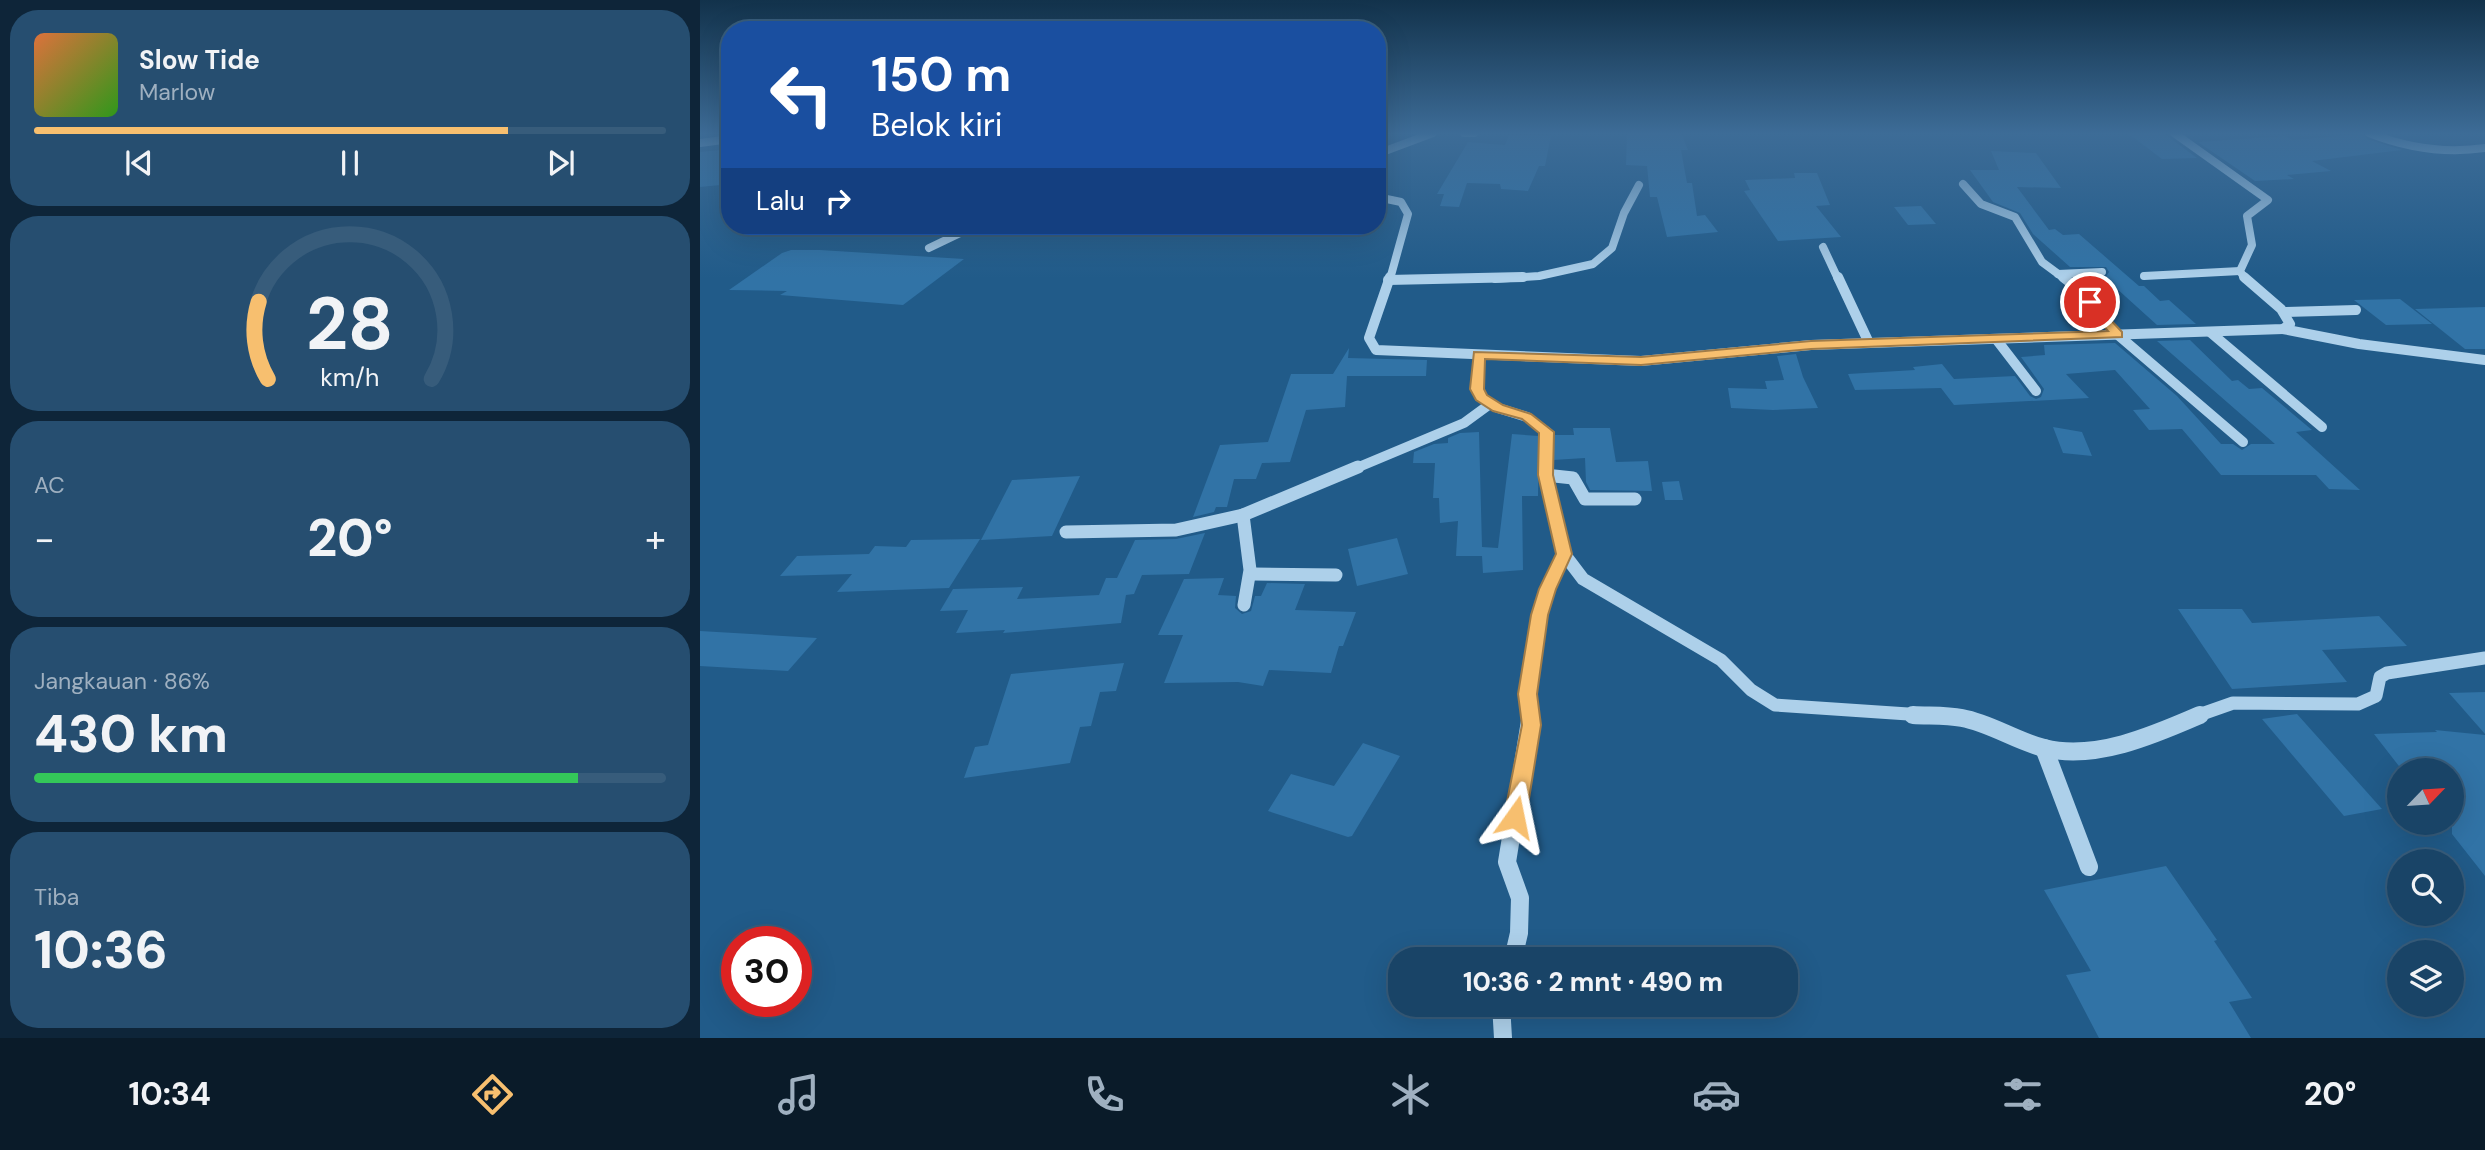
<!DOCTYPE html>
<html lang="id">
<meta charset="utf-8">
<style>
:root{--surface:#194467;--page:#264e70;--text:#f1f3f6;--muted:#9fb0c0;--line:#375c7b;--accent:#f7bf6f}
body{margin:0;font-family:"DM Sans",sans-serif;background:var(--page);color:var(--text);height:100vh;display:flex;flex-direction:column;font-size:26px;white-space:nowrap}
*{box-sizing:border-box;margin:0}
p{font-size:23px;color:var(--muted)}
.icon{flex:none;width:38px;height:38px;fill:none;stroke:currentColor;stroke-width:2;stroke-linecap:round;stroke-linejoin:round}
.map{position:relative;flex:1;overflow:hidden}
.details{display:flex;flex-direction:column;gap:10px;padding:10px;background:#0e2539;width:700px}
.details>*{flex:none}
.guide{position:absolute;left:21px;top:21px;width:665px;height:214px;border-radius:28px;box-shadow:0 7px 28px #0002,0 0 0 2px var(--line);background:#1a4fa0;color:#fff;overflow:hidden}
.needle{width:46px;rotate:65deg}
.tools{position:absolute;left:1687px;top:758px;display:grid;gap:14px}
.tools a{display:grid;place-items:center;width:77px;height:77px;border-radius:50%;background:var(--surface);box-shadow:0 7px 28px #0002,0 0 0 2px var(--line);font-size:35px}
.speed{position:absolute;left:21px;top:926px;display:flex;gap:14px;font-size:35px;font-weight:700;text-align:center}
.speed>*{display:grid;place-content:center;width:91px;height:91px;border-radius:50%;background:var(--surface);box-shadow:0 7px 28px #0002,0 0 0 2px var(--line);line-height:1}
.speed .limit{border:10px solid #d22;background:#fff;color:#111}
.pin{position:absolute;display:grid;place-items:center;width:60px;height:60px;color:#fff;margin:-30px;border:4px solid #fff;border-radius:50%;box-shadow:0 2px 7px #0007}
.me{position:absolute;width:77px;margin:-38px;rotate:12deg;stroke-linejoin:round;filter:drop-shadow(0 0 5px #0008)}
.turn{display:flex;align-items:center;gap:24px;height:147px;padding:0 35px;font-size:32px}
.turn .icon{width:91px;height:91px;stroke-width:2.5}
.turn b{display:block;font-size:49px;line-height:60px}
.then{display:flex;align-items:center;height:66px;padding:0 35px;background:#0003;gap:14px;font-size:26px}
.big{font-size:52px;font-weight:800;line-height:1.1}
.details .card{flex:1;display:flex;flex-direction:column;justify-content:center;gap:10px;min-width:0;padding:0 24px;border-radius:28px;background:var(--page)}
.details .dial{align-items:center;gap:0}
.dial svg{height:182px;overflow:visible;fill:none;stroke:var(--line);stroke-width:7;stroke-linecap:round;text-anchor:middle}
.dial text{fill:var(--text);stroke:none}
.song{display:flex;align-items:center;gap:21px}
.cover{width:84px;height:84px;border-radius:10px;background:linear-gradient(135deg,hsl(20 70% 55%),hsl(110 70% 35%))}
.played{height:7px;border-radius:4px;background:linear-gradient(90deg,var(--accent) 75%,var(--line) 75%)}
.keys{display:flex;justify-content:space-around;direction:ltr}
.heat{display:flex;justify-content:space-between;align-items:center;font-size:38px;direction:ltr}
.charge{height:10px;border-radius:5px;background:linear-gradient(90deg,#34c759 86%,var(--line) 0)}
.trip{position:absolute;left:688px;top:947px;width:410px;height:70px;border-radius:28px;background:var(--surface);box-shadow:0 7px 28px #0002,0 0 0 2px var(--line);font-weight:800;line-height:70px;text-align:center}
.dock{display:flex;height:112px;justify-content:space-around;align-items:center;background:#0a1b29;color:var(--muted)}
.dock .icon{width:49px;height:49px}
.dock .on{color:var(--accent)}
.dock b{font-size:32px;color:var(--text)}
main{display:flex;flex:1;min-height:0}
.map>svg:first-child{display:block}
.building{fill:#3173a6}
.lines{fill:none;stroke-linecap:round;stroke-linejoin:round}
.minor-far3{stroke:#add0ea;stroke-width:8}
.minor-far2{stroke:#add0ea;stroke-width:10}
.minor-far1{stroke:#add0ea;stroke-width:13}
.minor{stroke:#add0ea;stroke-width:18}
.route{fill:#f7bf6f;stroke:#a17c48;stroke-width:2}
</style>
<main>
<section class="details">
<div class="card">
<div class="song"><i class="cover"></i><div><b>Slow Tide</b><p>Marlow</p></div></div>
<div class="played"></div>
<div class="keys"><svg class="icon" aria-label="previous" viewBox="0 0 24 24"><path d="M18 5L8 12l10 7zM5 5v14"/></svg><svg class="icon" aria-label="pause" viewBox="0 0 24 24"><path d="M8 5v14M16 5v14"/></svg><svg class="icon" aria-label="next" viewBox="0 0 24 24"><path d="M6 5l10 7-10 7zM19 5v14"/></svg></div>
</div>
<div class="card dial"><svg viewBox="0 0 100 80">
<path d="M14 69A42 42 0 1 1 86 69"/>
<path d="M14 69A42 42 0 0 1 10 35" stroke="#f7bf6f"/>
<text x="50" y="56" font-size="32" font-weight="700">28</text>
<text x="50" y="72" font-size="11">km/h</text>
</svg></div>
<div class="card"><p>AC</p>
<div class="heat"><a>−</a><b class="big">20°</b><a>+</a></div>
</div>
<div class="card"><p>Jangkauan · 86%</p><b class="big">430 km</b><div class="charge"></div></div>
<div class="card"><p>Tiba</p><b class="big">10:36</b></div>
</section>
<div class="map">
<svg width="1785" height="1038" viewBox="0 0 1785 1038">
<rect width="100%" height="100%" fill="#215b89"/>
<!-- building -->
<g class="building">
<path d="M927 133H981L988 150H981L987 183H992L997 216 1005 215 1018 232 967 237 957 197H950L947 166 926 165Z"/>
<path d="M1463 133 1470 138 1497 158 1462 159 1429 134Z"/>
<path d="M1663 134 1667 139 1702 150 1612 161 1631 171 1587 175 1594 179 1555 181 1498 142 1585 136 1593 140Z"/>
<path d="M809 135 851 136 845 166H839L828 191 801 189 800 184 767 183 759 207 740 206 744 194H737L768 142 805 145Z"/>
<path d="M30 149V184L0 187V152Z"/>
<path d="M1291 151 1336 153 1361 188 1317 187 1349 230 1355 229 1363 235 1379 234 1439 286H1444L1460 301 1469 300 1496 324 1457 325 1405 278 1409 272 1406 267H1370L1333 234 1320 213 1293 202 1270 170H1299Z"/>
<path d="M1094 173H1117L1130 205 1116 206 1141 237 1078 241 1044 191 1050 190 1045 180 1095 178Z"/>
<path d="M1221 206 1236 224 1208 225 1194 207Z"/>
<path d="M91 250H120L264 259 203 305 80 295 87 291 29 290 82 253Z"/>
<path d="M1700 299 1732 324 1686 325 1654 300Z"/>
<path d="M1785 307V349H1765L1715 309Z"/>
<path d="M1490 340 1532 381 1538 380 1549 389 1562 388 1612 430 1596 432 1660 490 1629 489 1616 475H1521L1482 429 1449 430 1433 410 1450 409 1415 370 1366 374 1389 398 1254 405 1241 388 1155 390 1148 374 1215 370 1213 367 1242 364 1254 379 1315 376 1330 396 1336 399 1341 397 1344 389 1321 357 1345 355 1344 345 1415 343 1477 396 1521 444H1533L1542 450 1551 444H1575L1457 341Z"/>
<path d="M649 348 648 358 727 360 726 376H647L645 407 606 410 590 462 562 463 556 479H534L527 507H516L514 512 493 517 520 445 568 442 591 374H633Z"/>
<path d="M1096 354 1103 377 1118 408 1073 410 1031 408 1028 388 1067 389 1065 381 1084 380 1077 356Z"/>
<path d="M1353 427 1382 432 1392 456 1363 453Z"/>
<path d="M873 428H910L916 462 948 461 952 491 890 490 886 482 885 458 853 460 855 435H874Z"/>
<path d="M779 432 782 547 798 548 812 434 839 436 838 496H822L823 570 783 573 782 556H756L758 521 740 523 739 498H733L735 463H713L714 452 734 444 748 443V438L760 433Z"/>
<path d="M380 476 352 536 281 540 312 480Z"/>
<path d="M979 481 983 500H965L962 482Z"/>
<path d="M505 533 489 574 442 575 434 594 426 595 421 623 303 633 305 630 256 633 268 610 240 611 253 589 323 587 317 599 399 595 406 578H417L435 540 476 539Z"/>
<path d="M697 538 708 574 657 586 648 549Z"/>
<path d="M280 539 249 588 137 592 152 574 80 576 97 556 169 554 175 546 206 547 211 540Z"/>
<path d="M524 578 518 595 536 596 535 608 542 614 551 611 555 596H561L567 583 605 584 595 610 656 612 643 646H639L631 673 569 670 563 686 538 682 464 683 483 635H458L484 579Z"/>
<path d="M1478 609H1542L1552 623 1679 616 1707 646 1622 650 1647 682 1532 689Z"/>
<path d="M0 631 117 638 88 671 0 666Z"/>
<path d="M424 663 416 691 400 692 391 726 380 727 370 763 264 778 275 747 288 745 311 674Z"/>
<path d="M1785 692V734L1749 693Z"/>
<path d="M1597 714 1682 809 1644 816 1562 719Z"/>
<path d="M1735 730 1785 735V876L1752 834V770H1702L1674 734 1737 732Z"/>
<path d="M663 743 700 756 652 836 648 837 568 811 591 774 634 786Z"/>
<path d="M1466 866 1517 940 1514 941 1552 998 1529 1002 1551 1038H1399L1366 975 1391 971 1344 890Z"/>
</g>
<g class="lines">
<!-- minor-far3 -->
<g class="minor-far3">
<path d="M764 133H774"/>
<path d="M1474 133 1568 200 1547 216 1552 245 1540 271 1545 279"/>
<path d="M1669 133C1707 148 1744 154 1785 148"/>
<path d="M0 143 30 139"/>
<path d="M677 154 733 133"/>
<path d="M1263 184 1281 204 1315 217 1342 262 1365 279"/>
<path d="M677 197 701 202 708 214 690 279"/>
<path d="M1123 247 1138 279"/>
<path d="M229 248 275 226"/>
<path d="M1358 274 1402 272"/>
<path d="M1444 276 1540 271"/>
<path d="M795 279 839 276 893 264 912 248 924 213 939 185"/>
</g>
<!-- minor-far2 -->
<g class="minor-far2">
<path d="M690 277 669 338 676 350 941 361 1111 345 1583 329 1590 324 1581 309 1544 277"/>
<path d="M1138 277 1169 343"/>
<path d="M1363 277 1377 288 1418 335 1543 442"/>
<path d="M688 280 823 277"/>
<path d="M1585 312 1656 310"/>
<path d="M1583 329 1659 344 1785 360"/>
<path d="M1510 332 1622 427"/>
<path d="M1296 339 1336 391"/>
<path d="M779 355 777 389 781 397 798 408 827 417 847 432 845 469"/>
<path d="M654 469 764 423 790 404"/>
</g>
<!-- minor-far1 -->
<g class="minor-far1">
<path d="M845 467 864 554 883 579 1021 660 1051 690 1075 705 1238 716"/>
<path d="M845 475 873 478 885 499H935"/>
<path d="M543 515 550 570 544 605"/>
<path d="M366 532 476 530 543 515 658 467"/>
<path d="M553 574 636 575"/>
<path d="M831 716 829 683 842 603 864 554"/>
<path d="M1496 716 1533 703 1658 704 1676 696 1680 677 1687 673 1785 658"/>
</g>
<!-- minor -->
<g class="minor">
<path d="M1213 715C1229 716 1246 715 1262 718 1290 723 1316 741 1344 748 1395 761 1454 735 1500 715"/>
<path d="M1344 748 1389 867"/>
<path d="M813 959 819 933 820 898 807 862 831 715"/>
<path d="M801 1004 803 1038"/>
</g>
</g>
<!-- sky -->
<linearGradient id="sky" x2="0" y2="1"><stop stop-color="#12324b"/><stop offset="0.48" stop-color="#3d6c97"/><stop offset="1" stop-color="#3d6c97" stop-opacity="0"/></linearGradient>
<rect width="1785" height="278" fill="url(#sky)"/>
<!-- route -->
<path class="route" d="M1390 298 1422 332V337L1111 349 941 365 785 359 784 389 787 395 803 405 831 414 854 432 853 475 872 554 856 589 848 615 837 694 841 725 826 817 823 824 815 827 808 824 804 817 822 725 818 694 831 615 839 589 856 554 838 475 839 433 822 419 793 411 776 400 770 389 774 352 941 357 1111 341 1408 331 1384 302Z"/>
</svg>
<div class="tools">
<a><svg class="needle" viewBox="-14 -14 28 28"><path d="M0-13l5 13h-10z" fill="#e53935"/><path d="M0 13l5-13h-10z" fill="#9fb0c0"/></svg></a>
<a><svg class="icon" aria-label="search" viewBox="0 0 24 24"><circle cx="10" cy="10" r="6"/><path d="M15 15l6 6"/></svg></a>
<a><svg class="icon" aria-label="layers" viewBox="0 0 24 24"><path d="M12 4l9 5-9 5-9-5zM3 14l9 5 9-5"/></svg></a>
</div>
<div class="speed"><div class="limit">30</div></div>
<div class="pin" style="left:1390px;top:302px;background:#d93025"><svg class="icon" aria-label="arrive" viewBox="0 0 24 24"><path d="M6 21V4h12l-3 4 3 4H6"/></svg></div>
<svg class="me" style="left:815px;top:817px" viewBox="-20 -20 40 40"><path d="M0-17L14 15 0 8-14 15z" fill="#f7bf6f" stroke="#fff" stroke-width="4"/></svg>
<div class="trip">10:36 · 2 mnt · 490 m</div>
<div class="guide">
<div class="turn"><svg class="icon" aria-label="left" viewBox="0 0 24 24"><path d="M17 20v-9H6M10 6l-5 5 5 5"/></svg><div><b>150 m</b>Belok kiri</div></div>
<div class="then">Lalu<svg class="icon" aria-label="right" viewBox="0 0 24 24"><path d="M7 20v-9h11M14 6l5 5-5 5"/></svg></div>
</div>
</div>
</main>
<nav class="dock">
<b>10:34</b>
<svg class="icon on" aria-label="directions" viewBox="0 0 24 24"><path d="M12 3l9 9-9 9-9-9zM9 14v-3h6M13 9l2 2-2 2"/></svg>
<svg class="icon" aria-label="music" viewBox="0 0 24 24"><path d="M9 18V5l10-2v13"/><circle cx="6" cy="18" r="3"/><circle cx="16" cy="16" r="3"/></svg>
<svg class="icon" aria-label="phone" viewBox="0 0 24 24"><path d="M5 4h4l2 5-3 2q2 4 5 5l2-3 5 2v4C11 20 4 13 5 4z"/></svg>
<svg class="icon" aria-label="climate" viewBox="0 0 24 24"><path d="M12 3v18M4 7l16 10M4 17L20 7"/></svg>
<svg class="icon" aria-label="car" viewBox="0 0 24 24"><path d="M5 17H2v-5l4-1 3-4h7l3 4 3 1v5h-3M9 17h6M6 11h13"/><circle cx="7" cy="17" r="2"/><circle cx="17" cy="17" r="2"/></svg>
<svg class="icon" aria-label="filters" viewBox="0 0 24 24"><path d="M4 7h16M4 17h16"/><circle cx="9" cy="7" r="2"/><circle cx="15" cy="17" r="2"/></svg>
<b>20°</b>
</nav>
